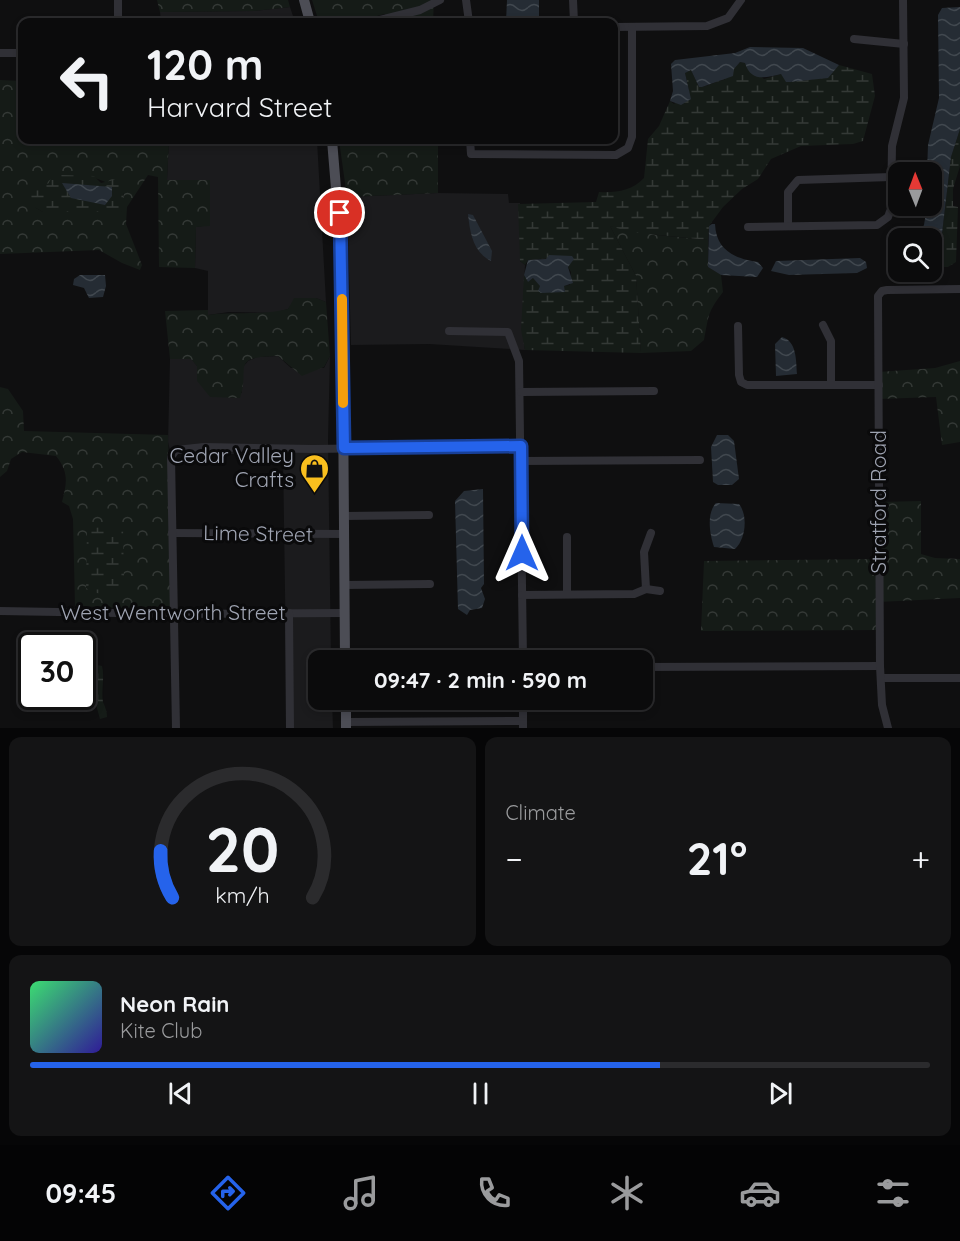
<!DOCTYPE html>
<meta charset="utf-8">
<style>
:root{--surface:#0b0b0c;--page:#141415;--text:#f1f3f6;--muted:#9a9b9d;--line:#2b2b2d;--accent:#2563eb}
body{margin:0;font-family:Quicksand,sans-serif;background:var(--page);color:var(--text);height:100vh;display:flex;flex-direction:column;font-size:22px;white-space:nowrap}
*{box-sizing:border-box;margin:0}
p{font-size:20px;color:var(--muted)}
.icon{flex:none;width:33px;height:33px;fill:none;stroke:currentColor;stroke-width:2;stroke-linecap:round;stroke-linejoin:round}
.map{position:relative;height:728px;overflow:hidden}
.side{display:flex;flex-direction:column;gap:9px;padding:9px;background:#060607;flex:1}
.side>*{flex:none}
.hud{position:absolute;left:18px;top:18px;width:600px;height:126px;border-radius:12px;box-shadow:0 3px 9px #0003,0 0 0 2px var(--line);background:#0b0b0c;color:var(--text);overflow:hidden}
.needle{width:39px;rotate:359deg}
.buttons{position:absolute;left:888px;top:162px;display:grid;gap:12px}
.buttons a{display:grid;place-items:center;width:54px;height:54px;border-radius:12px;background:var(--surface);box-shadow:0 3px 9px #0003,0 0 0 2px var(--line);font-size:30px}
.speed{position:absolute;left:18px;top:632px;display:flex;gap:12px;font-size:30px;font-weight:700;text-align:center}
.speed>*{display:grid;place-content:center;width:78px;height:78px;border-radius:50%;background:var(--surface);box-shadow:0 3px 9px #0003,0 0 0 2px var(--line);line-height:1}
.speed .limit{border:3px solid #111;border-radius:9px;background:#fff;color:#111}
.pin{position:absolute;display:grid;place-items:center;width:51px;height:51px;color:#fff;margin:-26px;border:3px solid #fff;border-radius:50%;box-shadow:0 2px 6px #0007}
.me{position:absolute;width:66px;margin:-33px;rotate:0deg;stroke-linejoin:round;filter:drop-shadow(0 0 4px #0008)}
.turn{display:flex;align-items:center;gap:21px;height:126px;padding:0 30px;font-size:27px}
.turn .icon{width:78px;height:78px;stroke-width:2.5}
.turn b{display:block;font-size:42px;line-height:51px}
.big{font-size:45px;font-weight:700;line-height:1.1}
.side .tile{flex:1;display:flex;flex-direction:column;justify-content:center;gap:9px;min-width:0;padding:0 21px;border-radius:12px;background:var(--page)}
.side .dial{align-items:center;gap:0}
.dial svg{height:156px;overflow:visible;fill:none;stroke:var(--line);stroke-width:7;stroke-linecap:round;text-anchor:middle}
.dial text{fill:var(--text);stroke:none}
.song{display:flex;align-items:center;gap:18px}
.cover{width:72px;height:72px;border-radius:9px;background:linear-gradient(135deg,hsl(140 70% 55%),hsl(250 70% 35%))}
.played{height:6px;border-radius:3px;background:linear-gradient(90deg,var(--accent) 70%,var(--line) 70%)}
.keys{display:flex;justify-content:space-around;direction:ltr}
.heat{display:flex;justify-content:space-between;align-items:center;font-size:33px;direction:ltr}
.side .tiles{flex:1;display:grid;gap:9px;grid-template-columns:1fr 1fr}
.tile:last-child{grid-column:span 2}
.trip{position:absolute;left:308px;top:650px;width:345px;height:60px;border-radius:12px;background:var(--surface);box-shadow:0 3px 9px #0003,0 0 0 2px var(--line);font-weight:700;line-height:60px;text-align:center}
.tabs{display:flex;height:96px;justify-content:space-around;align-items:center;background:#040405;color:var(--muted)}
.tabs .icon{width:42px;height:42px}
.tabs .active{color:var(--accent)}
.tabs b{font-size:27px;color:var(--text)}
.map>svg:first-child{display:block}
.built{fill:#1b1b1d}
.forest{fill:url(#forest-crowns);fill-rule:evenodd}
.wetland{fill:url(#wetland-marsh)}
.water{fill:url(#water-waves)}
.lines{fill:none;stroke-linecap:round;stroke-linejoin:round}
.minor{stroke:#303036;stroke-width:8}
.major{stroke:#4c4d55;stroke-width:10}
.route-casing{stroke:#184099;stroke-width:15}
.route{stroke:#2563eb;stroke-width:10}
.slow{stroke:#f59e0b;stroke-width:10}
.labels{text-anchor:middle;stroke-width:6;stroke-linejoin:round;paint-order:stroke}
.poi-label{font-size:21px;fill:#9fa4b2;stroke:#0a0a0b;text-anchor:end}
.street-label{font-size:21px;fill:#9fa4b2;stroke:#0a0a0b}
</style>
<div class="map">
<svg width="960" height="728" viewBox="0 0 960 728">
<defs>
<pattern id="forest-crowns" width="20" height="18" patternUnits="userSpaceOnUse" patternTransform="scale(1.5)"><rect width="20" height="18" fill="#151b17"/><path d="M2 6a3 3 0 1 1 6 0M12 15a3 3 0 1 1 6 0" fill="none" stroke="#343936"/></pattern>
<pattern id="wetland-marsh" width="20" height="14" patternUnits="userSpaceOnUse" patternTransform="scale(1.5)"><rect width="20" height="14" fill="#151b17"/><path d="M1 5h8M5 5V1M11 12h8M15 12V8" fill="none" stroke="#343936"/></pattern>
<pattern id="water-waves" width="16" height="10" patternUnits="userSpaceOnUse" patternTransform="scale(1.5)"><rect width="16" height="10" fill="#252c34"/><path d="M0 5q4-4 8 0t8 0" fill="none" stroke="#41484f"/></pattern>
</defs>
<rect width="100%" height="100%" fill="#0f0f10"/>
<!-- built -->
<g class="built">
<path d="M290 7 295 22H161L160 12 253 11Z"/>
<path d="M169 140H317L326 302 316 298 293 303 288 309 274 313 229 312 208 315V271L195 268 196 227 210 225V181L167 180Z"/>
<path d="M438 193 508 194 509 203H520V261L525 265 522 330 525 350 429 344 351 345 347 197Z"/>
<path d="M278 356 291 368H324L330 356 328 440 331 660H318V699H332L333 728H287L283 454H171L168 442 170 359 191 358 197 366 198 381 242 393V368L248 361 257 357Z"/>
</g>
<!-- forest -->
<g class="forest">
<path d="M157 0H288L290 7 253 11 160 12Z"/>
<path d="M312 0H434L433 22H385V14L352 22H319Z"/>
<path d="M0 80 22 81V140H169L167 180H210V226L196 227 195 268 159 267 158 177 148 175 127 207 126 224 142 265 140 270 122 263 99 250 0 254ZM80 176C93 175 112 184 124 192L121 212H43L36 208 32 201 44 185Z"/>
<path d="M339 140H438V193L347 197Z"/>
<path d="M610 226 657 235 708 240V267L721 275 723 292C707 313 709 315 704 340L691 351 641 353 636 276Z"/>
<path d="M294 298H316L326 302 330 356 324 367 302 376 278 356C228 357 251 368 240 398L210 397 197 381V366L191 359H170L165 311 208 310V315C235 311 261 316 288 309Z"/>
<path d="M960 361V442L942 445 936 397 878 399V372L935 368Z"/>
<path d="M0 387 8 389 23 411 24 431 168 435 173 610 75 606 73 519 69 506 62 502C67 483 69 472 56 456L22 452 11 459 7 471 0 477Z"/>
<path d="M921 501V554L935 558 960 559V598L878 602V630L701 631 704 561 878 559V502Z"/>
</g>
<!-- wetland -->
<g class="wetland">
<path d="M740 62 745 63 764 79 781 74C797 87 826 79 839 65L872 74 875 96 863 141 853 144 801 146 771 159 758 179 742 189 723 207 709 226 708 240 630 232 610 226 636 276 641 353 525 350 521 330 524 275 528 282 533 278 541 286 539 288 565 291 563 286 570 285 571 272 568 267 572 256 528 260 525 265 520 261 518 204 596 202 599 192C615 193 632 191 644 178L648 139 659 126 670 101 674 104 689 90 685 73 691 70 699 87C709 87 714 81 724 80Z"/>
<path d="M960 129V166L953 189V206L958 207 956 262 948 267H934L941 242 951 157Z"/>
<path d="M59 175 94 176 101 183 118 179 123 182 126 188 123 195 124 208 121 212H43L31 205V188L40 182 48 184 52 177Z"/>
<path d="M123 527 124 588C112 596 98 596 86 588L87 528Z"/>
<path d="M97 665 102 666C105 678 101 690 103 702 105 707 107 711 107 717L100 719 92 690Z"/>
</g>
<!-- water -->
<g class="water">
<path d="M507 0H539V22H506Z"/>
<path d="M960 7V129L951 157 941 242 932 267V238H916L924 225 927 206H932V172H927L928 145 939 98 938 15 942 8Z"/>
<path d="M750 47 803 48 839 65 828 78 790 82H786L781 74C765 78 751 82 745 63L740 62 734 69 733 76 702 87H699L691 70 685 73 691 99 681 105 670 101 673 91 671 64 675 60 735 53Z"/>
<path d="M62 183 112 187V196L105 205 71 198Z"/>
<path d="M468 214 473 215 492 251 491 261C473 252 470 233 468 214Z"/>
<path d="M712 224H715C716 251 736 259 758 262L763 268 757 277 721 275 708 267 709 226Z"/>
<path d="M549 255 572 256 574 259 568 267 573 283 564 286 565 292 541 293 538 291 540 286 533 278 528 282 524 275 528 260 546 259Z"/>
<path d="M860 258 866 262 867 268 857 273 789 275 771 271 776 261Z"/>
<path d="M80 275H105L106 286 103 297 89 298 84 288 73 285 74 279Z"/>
<path d="M782 337C797 341 796 361 797 374L776 376 775 344Z"/>
<path d="M717 435H728L734 441 739 479 732 485H718L713 482 711 447Z"/>
<path d="M483 489 484 584 481 588 485 599 482 608 470 610 467 615 458 609 455 501 464 491Z"/>
<path d="M716 503 739 504C748 515 746 539 735 549L714 547C710 535 706 514 716 503Z"/>
</g>
<g class="lines">
<!-- minor -->
<g class="minor">
<path d="M118 0V22"/>
<path d="M466 0 469 22"/>
<path d="M573 0 574 22"/>
<path d="M372 22 420 10 440 0"/>
<path d="M614 27 707 26 728 18 741 0"/>
<path d="M854 39 904 44"/>
<path d="M0 53H22"/>
<path d="M470 140 471 154 616 155 628 148 632 137V27"/>
<path d="M788 226V192L798 180 891 177"/>
<path d="M748 227 877 225 888 217 891 209 892 146 904 98 903 0"/>
<path d="M823 325 831 341V385"/>
<path d="M738 326 739 375 741 382 747 385H879"/>
<path d="M449 331 508 332 519 361 523 660"/>
<path d="M521 392 654 391"/>
<path d="M521 461 700 460"/>
<path d="M344 516 429 515"/>
<path d="M172 533 345 534"/>
<path d="M567 537V594"/>
<path d="M345 585 430 584"/>
<path d="M646 589 644 552 651 533"/>
<path d="M522 595 634 594 646 589 660 591"/>
<path d="M0 611 175 614 345 613"/>
<path d="M289 613 290 728"/>
<path d="M345 654 522 653"/>
<path d="M642 667 880 666"/>
<path d="M881 678H960"/>
<path d="M523 699V728"/>
<path d="M346 722 523 721"/>
<path d="M176 728 171 457 176 450 204 447 313 449 521 446"/>
<path d="M888 728 882 705 880 666 878 296 882 291 887 290 960 289"/>
</g>
<!-- major -->
<g class="major">
<path d="M304 0 310 22"/>
<path d="M332 140 342 261 345 660"/>
<path d="M346 699V728"/>
</g>
</g>
<g class="lines">
<defs>
<path id="route" d="M340 213 344 448 521 446 522 553"/>
</defs>
<!-- route casing -->
<use href="#route" class="route-casing"/>
<!-- route -->
<use href="#route" class="route"/>
<!-- slow -->
<path class="slow" d="M342 299 343 403"/>
</g>
<!-- icons -->
<defs>
<symbol id="shop-pin" viewBox="-11 -11 22 30"><path d="M0 17L-7.5 6A9.5 9.5 0 1 1 7.5 6Z" fill="#f9bf1e" stroke="#0a0a0b"/><path d="M-5-2.5h2.3a2.7 3.5 0 0 1 5.4 0H5L5.5 6h-11ZM-1.5-2.5h3a1.5 2.3 0 0 0-3 0Z" fill="#111"/></symbol>
</defs>
<g fill-rule="evenodd">
<use href="#shop-pin" x="298" y="452" width="33" height="45"/>
</g>
<g class="labels">
<!-- poi labels -->
<g class="poi-label">
<text x="294" y="463">Cedar Valley<tspan x="294" dy="24">Crafts</tspan></text>
</g>
<!-- street labels -->
<g class="street-label">
<text transform="translate(879 502) rotate(-90)" y="7">Stratford Road</text>
<text transform="translate(258 534) rotate(1)" y="7">Lime Street</text>
<text x="173" y="620">West Wentworth Street</text>
</g>
</g>
</svg>
<div class="buttons">
<a><svg class="needle" viewBox="-14 -14 28 28"><path d="M0-13l5 13h-10z" fill="#e53935"/><path d="M0 13l5-13h-10z" fill="#9a9b9d"/></svg></a>
<a><svg class="icon" aria-label="search" viewBox="0 0 24 24"><circle cx="10" cy="10" r="6"/><path d="M15 15l6 6"/></svg></a>
</div>
<div class="speed"><div class="limit">30</div></div>
<div class="pin" style="left:340px;top:213px;background:#d93025"><svg class="icon" aria-label="arrive" viewBox="0 0 24 24"><path d="M6 21V4h12l-3 4 3 4H6"/></svg></div>
<svg class="me" style="left:522px;top:553px" viewBox="-20 -20 40 40"><path d="M0-17L14 15 0 8-14 15z" fill="#2563eb" stroke="#fff" stroke-width="4"/></svg>
<div class="trip">09:47 · 2 min · 590 m</div>
<div class="hud">
<div class="turn"><svg class="icon" aria-label="left" viewBox="0 0 24 24"><path d="M17 20v-9H6M10 6l-5 5 5 5"/></svg><div><b>120 m</b>Harvard Street</div></div>
</div>
</div>
<section class="side">
<div class="tiles">
<div class="tile dial"><svg viewBox="0 0 100 80">
<path d="M14 69A42 42 0 1 1 86 69"/>
<path d="M14 69A42 42 0 0 1 8 45" stroke="#2563eb"/>
<text x="50" y="56" font-size="32" font-weight="700">20</text>
<text x="50" y="72" font-size="11">km/h</text>
</svg></div>
<div class="tile"><p>Climate</p>
<div class="heat"><a>−</a><b class="big">21°</b><a>+</a></div>
</div>
<div class="tile">
<div class="song"><i class="cover"></i><div><b>Neon Rain</b><p>Kite Club</p></div></div>
<div class="played"></div>
<div class="keys"><svg class="icon" aria-label="previous" viewBox="0 0 24 24"><path d="M18 5L8 12l10 7zM5 5v14"/></svg><svg class="icon" aria-label="pause" viewBox="0 0 24 24"><path d="M8 5v14M16 5v14"/></svg><svg class="icon" aria-label="next" viewBox="0 0 24 24"><path d="M6 5l10 7-10 7zM19 5v14"/></svg></div>
</div>
</div>
</section>
<nav class="tabs">
<b>09:45</b>
<svg class="icon active" aria-label="directions" viewBox="0 0 24 24"><path d="M12 3l9 9-9 9-9-9zM9 14v-3h6M13 9l2 2-2 2"/></svg>
<svg class="icon" aria-label="music" viewBox="0 0 24 24"><path d="M9 18V5l10-2v13"/><circle cx="6" cy="18" r="3"/><circle cx="16" cy="16" r="3"/></svg>
<svg class="icon" aria-label="phone" viewBox="0 0 24 24"><path d="M5 4h4l2 5-3 2q2 4 5 5l2-3 5 2v4C11 20 4 13 5 4z"/></svg>
<svg class="icon" aria-label="climate" viewBox="0 0 24 24"><path d="M12 3v18M4 7l16 10M4 17L20 7"/></svg>
<svg class="icon" aria-label="car" viewBox="0 0 24 24"><path d="M5 17H2v-5l4-1 3-4h7l3 4 3 1v5h-3M9 17h6M6 11h13"/><circle cx="7" cy="17" r="2"/><circle cx="17" cy="17" r="2"/></svg>
<svg class="icon" aria-label="filters" viewBox="0 0 24 24"><path d="M4 7h16M4 17h16"/><circle cx="9" cy="7" r="2"/><circle cx="15" cy="17" r="2"/></svg>
</nav>
